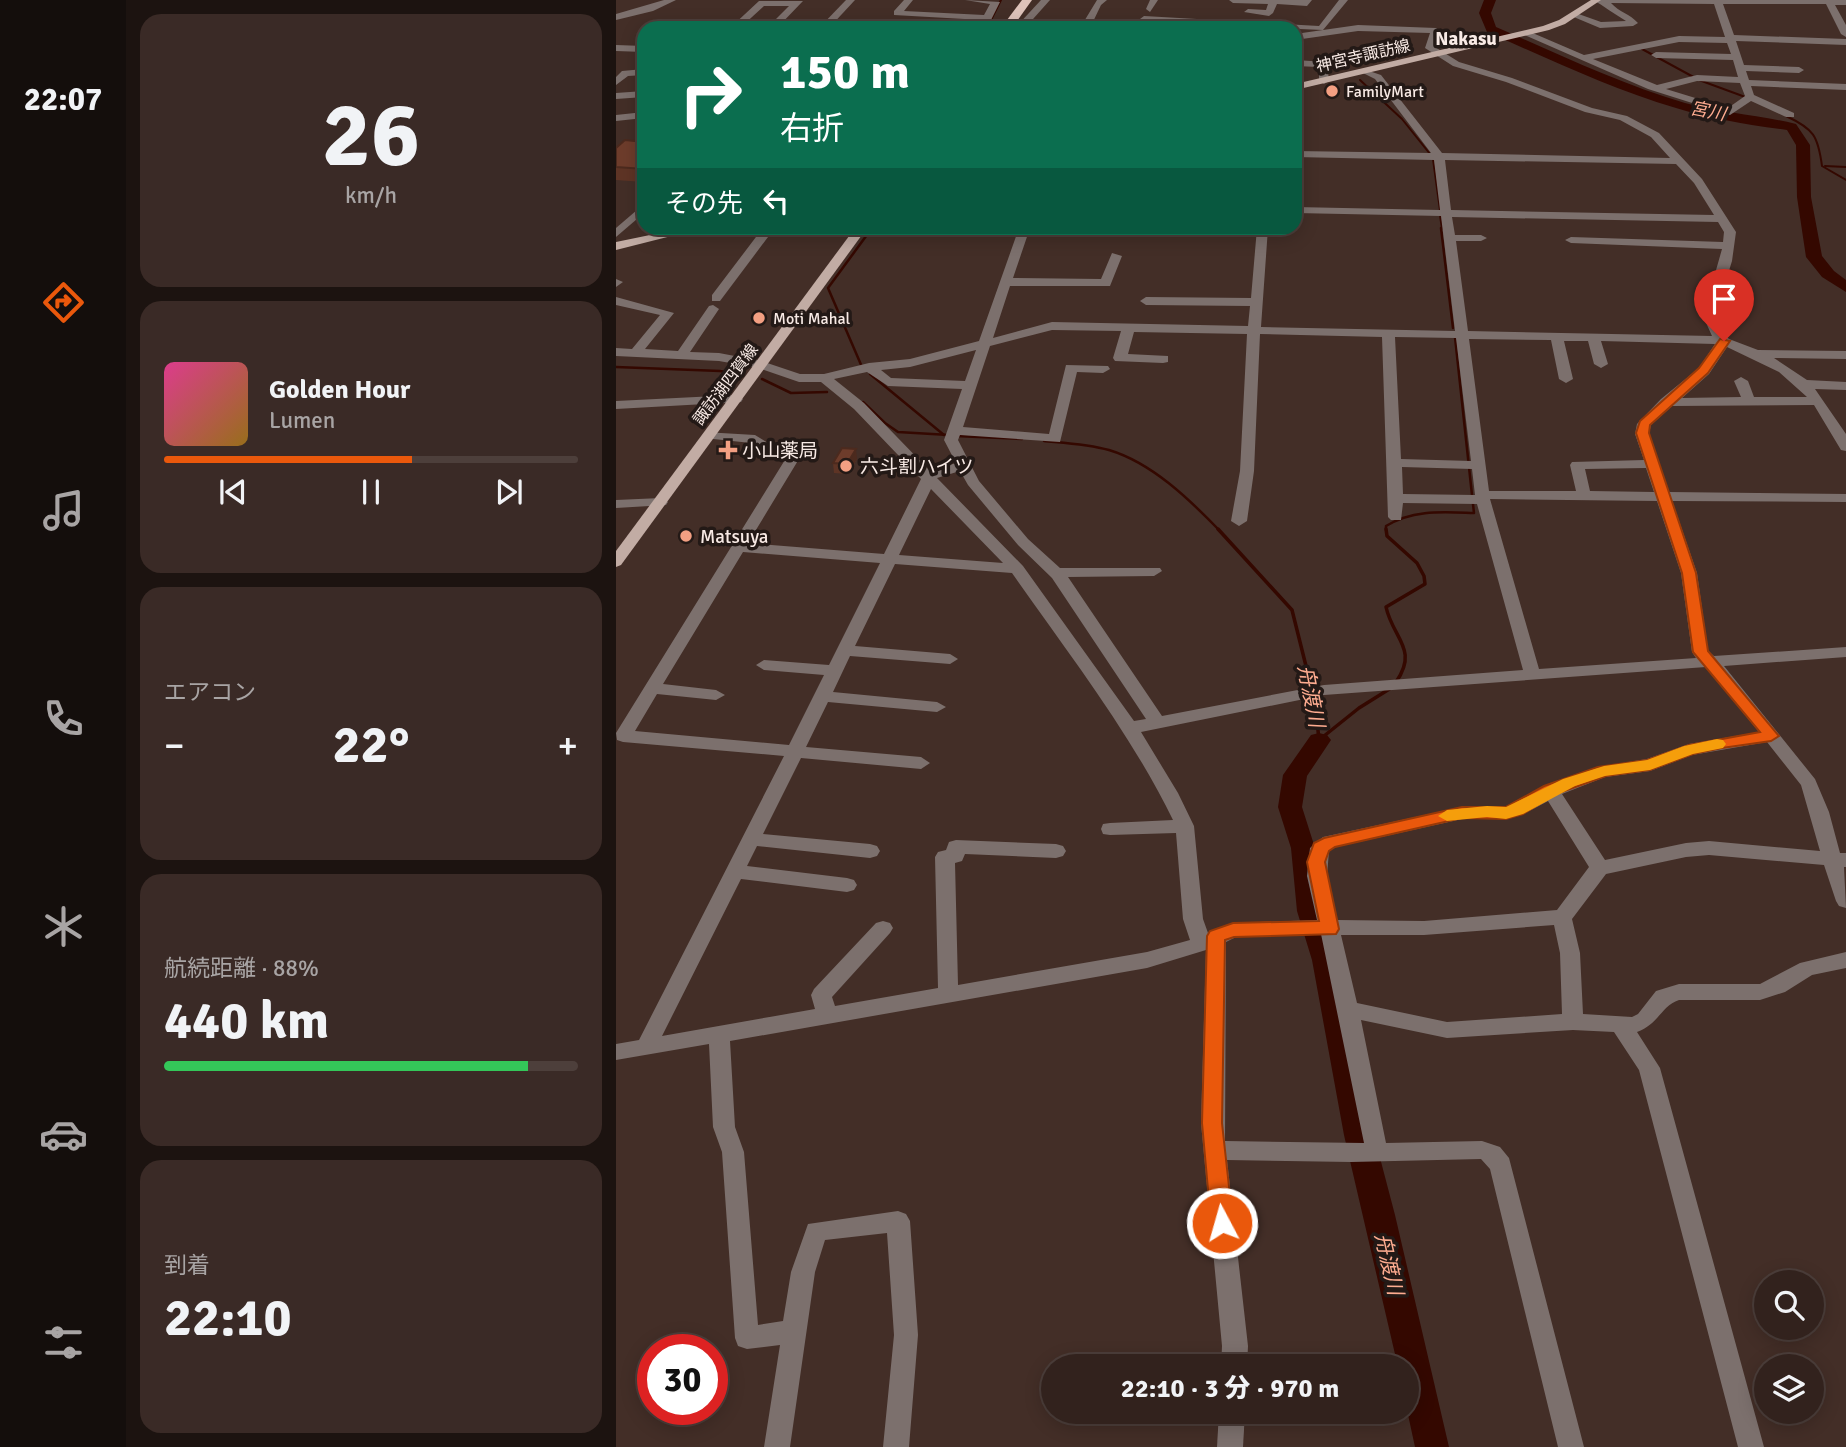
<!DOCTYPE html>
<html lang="ja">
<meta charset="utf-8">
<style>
:root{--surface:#32221d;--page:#3a2a26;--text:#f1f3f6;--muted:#a8a4a4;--line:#4d3f3b;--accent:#ea580c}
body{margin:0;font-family:Signika,"Noto Sans JP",sans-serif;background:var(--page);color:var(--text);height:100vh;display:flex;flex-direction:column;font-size:26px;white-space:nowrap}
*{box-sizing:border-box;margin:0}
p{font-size:23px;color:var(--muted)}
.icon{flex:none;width:38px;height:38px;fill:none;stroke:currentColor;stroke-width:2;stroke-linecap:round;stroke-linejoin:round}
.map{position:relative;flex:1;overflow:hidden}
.details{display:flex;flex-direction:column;gap:14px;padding:14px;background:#1c1310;width:490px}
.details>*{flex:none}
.guide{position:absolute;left:21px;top:21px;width:665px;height:214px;border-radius:21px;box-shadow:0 4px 18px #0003,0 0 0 2px var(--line);background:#0b6e4f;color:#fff;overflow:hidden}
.fabs{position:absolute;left:1138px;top:1270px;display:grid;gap:14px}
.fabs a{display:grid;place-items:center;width:70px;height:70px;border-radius:50%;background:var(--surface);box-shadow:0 4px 18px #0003,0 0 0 2px var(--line);font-size:35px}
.speed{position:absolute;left:21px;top:1334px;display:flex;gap:14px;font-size:35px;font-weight:700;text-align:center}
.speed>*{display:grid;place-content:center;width:91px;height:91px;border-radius:50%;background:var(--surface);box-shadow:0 4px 18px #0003,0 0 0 2px var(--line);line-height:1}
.speed .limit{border:10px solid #d22;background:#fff;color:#111}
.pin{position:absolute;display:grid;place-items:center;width:60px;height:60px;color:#fff;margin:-72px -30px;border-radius:50% 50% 50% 0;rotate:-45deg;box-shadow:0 0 7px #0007}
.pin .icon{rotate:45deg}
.me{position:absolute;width:77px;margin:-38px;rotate:354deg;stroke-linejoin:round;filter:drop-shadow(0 0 5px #0008)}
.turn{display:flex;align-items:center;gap:24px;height:147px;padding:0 28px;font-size:32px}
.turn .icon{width:91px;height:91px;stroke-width:2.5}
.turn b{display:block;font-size:49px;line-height:60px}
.then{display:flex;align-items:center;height:66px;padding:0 28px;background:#0003;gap:14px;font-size:26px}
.big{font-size:52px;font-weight:800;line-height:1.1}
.details .widget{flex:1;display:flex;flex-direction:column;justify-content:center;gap:10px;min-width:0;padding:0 24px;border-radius:21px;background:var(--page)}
.details .dial{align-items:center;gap:0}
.dial b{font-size:91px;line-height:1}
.song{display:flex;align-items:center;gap:21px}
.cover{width:84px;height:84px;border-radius:10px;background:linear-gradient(135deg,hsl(330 70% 55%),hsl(40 70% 35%))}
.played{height:7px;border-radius:4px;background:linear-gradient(90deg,var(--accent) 60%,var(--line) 60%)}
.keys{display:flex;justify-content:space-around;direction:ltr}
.heat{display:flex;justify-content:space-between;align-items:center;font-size:38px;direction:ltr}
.charge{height:10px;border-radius:5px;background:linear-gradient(90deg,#34c759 88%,var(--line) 0)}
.trip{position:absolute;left:425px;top:1354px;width:378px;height:70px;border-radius:35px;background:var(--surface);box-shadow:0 4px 18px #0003,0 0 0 2px var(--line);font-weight:800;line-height:70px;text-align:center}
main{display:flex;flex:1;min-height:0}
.menu{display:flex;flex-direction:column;width:126px;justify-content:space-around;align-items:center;background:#140e0c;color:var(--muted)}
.menu .icon{width:49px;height:49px}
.menu .current{color:var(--accent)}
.menu b{font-size:32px;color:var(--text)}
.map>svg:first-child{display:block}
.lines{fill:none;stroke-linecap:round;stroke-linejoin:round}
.stream-far2{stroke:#340800;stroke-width:2}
.stream-far1{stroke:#340800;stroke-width:2.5}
.stream{stroke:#340800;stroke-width:3.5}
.river{fill:#340800;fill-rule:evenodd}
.minor{fill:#7c706d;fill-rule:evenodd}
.major{fill:#c2aca4;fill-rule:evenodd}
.highway{fill:#dec3ba;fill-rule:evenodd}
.wall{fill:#5e3425}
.shaded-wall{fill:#4c2a1e}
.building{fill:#6d3c2b;stroke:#4c2a1e;stroke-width:2}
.route{fill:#ea580c;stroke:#983908;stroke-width:2}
.slow{fill:#f59e0b}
.poi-dot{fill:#f39f82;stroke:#231916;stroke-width:2.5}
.labels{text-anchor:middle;stroke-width:7;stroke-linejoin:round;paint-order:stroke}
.far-street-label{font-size:16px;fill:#f8eae5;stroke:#231916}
.far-poi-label{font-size:16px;fill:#f8eae5;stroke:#231916;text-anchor:start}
.far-water-label{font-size:18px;font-style:italic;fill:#feac90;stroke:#231916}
.far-quarter-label{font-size:19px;font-weight:bold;fill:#f8eae5;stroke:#231916}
.poi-label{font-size:19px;fill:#f8eae5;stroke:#231916;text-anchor:start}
.water-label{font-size:21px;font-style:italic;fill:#feac90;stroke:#231916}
</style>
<main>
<nav class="menu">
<b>22:07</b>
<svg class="icon current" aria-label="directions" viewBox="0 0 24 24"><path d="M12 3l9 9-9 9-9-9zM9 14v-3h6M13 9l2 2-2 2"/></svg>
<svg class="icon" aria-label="music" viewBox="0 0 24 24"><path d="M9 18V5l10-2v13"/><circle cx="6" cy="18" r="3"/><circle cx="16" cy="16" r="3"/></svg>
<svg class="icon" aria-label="phone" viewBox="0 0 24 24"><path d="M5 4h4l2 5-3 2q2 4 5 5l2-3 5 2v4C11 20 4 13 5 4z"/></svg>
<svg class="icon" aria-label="climate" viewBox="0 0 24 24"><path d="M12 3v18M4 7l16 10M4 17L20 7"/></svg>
<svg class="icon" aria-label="car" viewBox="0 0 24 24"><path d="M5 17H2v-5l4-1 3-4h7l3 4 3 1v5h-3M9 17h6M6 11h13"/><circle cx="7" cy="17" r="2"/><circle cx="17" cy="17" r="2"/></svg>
<svg class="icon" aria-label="filters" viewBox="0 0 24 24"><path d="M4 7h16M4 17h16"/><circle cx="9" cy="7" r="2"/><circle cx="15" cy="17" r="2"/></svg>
</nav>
<section class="details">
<div class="widget dial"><b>26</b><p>km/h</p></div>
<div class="widget">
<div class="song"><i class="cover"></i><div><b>Golden Hour</b><p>Lumen</p></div></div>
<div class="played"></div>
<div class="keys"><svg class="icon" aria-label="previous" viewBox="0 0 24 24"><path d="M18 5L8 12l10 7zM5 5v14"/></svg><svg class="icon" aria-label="pause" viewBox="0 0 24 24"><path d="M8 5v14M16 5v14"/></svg><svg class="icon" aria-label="next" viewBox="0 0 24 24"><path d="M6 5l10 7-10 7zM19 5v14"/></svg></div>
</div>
<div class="widget"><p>エアコン</p>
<div class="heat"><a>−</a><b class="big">22°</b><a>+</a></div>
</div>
<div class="widget"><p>航続距離 · 88%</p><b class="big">440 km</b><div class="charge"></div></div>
<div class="widget"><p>到着</p><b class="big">22:10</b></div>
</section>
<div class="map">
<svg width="1230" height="1447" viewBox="0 0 1230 1447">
<rect width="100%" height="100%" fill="#432e27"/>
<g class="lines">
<!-- stream-far2 -->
<g class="stream-far2">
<path d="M375 20 385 0"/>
<path d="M1026 49 1083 80 1132 98"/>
<path d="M744 80 786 119 814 154"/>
<path d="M1170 116C1198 129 1202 136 1206 166L1230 180"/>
<path d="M817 159 824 210"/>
<path d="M1209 166 1230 167"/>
<path d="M824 215 826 229"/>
</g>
<!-- stream-far1 -->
<g class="stream-far1">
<path d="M825 228 837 328"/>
<path d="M839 337 856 495"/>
<path d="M0 367 104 371 125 375"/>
<path d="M246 367 212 288 256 228"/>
<path d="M254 374 328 435"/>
<path d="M146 379 175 393 211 392"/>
<path d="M247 402 269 423 282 432 333 435"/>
<path d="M340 436 406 439"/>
<path d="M428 441C450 443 472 444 493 450 536 463 573 499 603 530"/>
<path d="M770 530V526C797 509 828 512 858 513L857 504"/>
</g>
<!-- stream -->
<g class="stream">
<path d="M602 529 676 610 699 702 703 740 743 708 775 688"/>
<path d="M770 529 771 536 801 563 808 576 809 584 770 607C777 639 803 649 780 682"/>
</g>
<!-- river -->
<g class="river">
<path d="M868 0H880L875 13 880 27C942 54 1004 84 1069 103 1106 113 1143 115 1180 124L1194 145 1195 197 1206 256 1218 271 1230 280V292L1206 277 1190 257 1181 197 1180 145 1171 130C1133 125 1096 119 1060 108 995 89 933 59 871 32L863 13Z"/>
<path d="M703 733 711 735 715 740 691 776 686 807 699 848 707 911 722 960 758 1135 779 1215 833 1447H799L791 1410V1367H782L728 1135 696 960 681 911 675 848 662 807 667 775 695 735Z"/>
</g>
<!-- minor -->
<g class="minor">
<path d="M48 0H60L37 11 0 20V14Z"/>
<path d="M230 0H239L213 28H203Z"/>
<path d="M288 0H297L288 11 368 15 374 4 349 0 384 2 371 28H361L366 20 278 15V11Z"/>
<path d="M425 0H434L409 28H399Z"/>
<path d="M481 0H491L485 5 474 28H464Z"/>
<path d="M534 0H542L534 12 530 9Z"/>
<path d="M613 0H696L691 6 661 4 657 13 653 16 628 12 632 9 650 10 652 4 617 3Z"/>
<path d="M723 0H732L707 30 528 22 524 19 528 16 703 26Z"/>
<path d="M977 0H1230V5H1219L1230 25V37L1225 34 1210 4H1107L1118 35 1230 39V45L1120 41 1128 65 1183 67 1188 70 1183 73 1130 71 1133 80 1230 84V90L1135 86 1138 95 1178 113V117H1170L1135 101 1114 115 1032 89 904 33 912 31 968 55 1063 36 1109 37 1098 4 995 3C1003 12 1014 14 1022 23L1017 26 984 28 953 15 957 12 985 22 1010 21C998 14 988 6 977 0ZM1063 42 1111 43 1115 54 1040 52 1035 55 1040 58 1117 60 1122 77 1081 75 1041 85 977 59ZM1081 81 1124 83 1129 96 1112 108 1050 89Z"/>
<path d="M143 1H187L161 28H151L173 6H148L124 28H114Z"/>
<path d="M68 24 72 28H62Z"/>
<path d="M742 25 820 28 824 31 819 47 843 62 896 78 976 108 1011 116 1043 133 1086 179 1120 232 1116 261 1099 316 1104 330 1113 339 1142 350 1230 351V359L1158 358 1191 380 1230 382V390L1199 389 1230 434V451L1225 450 1198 405 1056 406 1035 425 1033 434 1053 492 1230 494V502L1056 501 1081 573 1092 651 1098 656 1230 647V657L1108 666 1199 779 1213 812 1224 853H1230V867H1228L1230 908 1223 906 1220 901 1208 865 1093 855 1070 857 990 874 956 919 964 953 967 1014 1016 1017 1022 1014 1040 991 1063 984H1144L1184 963 1230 952V968L1196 975 1169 992 1144 1000H1063C1045 1006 1043 1024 1021 1032L1044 1068 1148 1447H1122L1023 1070 998 1032 957 1030 831 1038 745 1020 770 1143 866 1141 884 1147 893 1158 968 1447H942L874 1169 865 1159 735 1162 611 1160 632 1346 631 1367H605L606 1346 585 1123 590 950 531 968 114 1041 119 1127 128 1152 142 1325 167 1321 175 1272 192 1224 282 1211 290 1214 294 1221 302 1335 293 1447H267L278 1335 271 1233 209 1240 199 1272 174 1447H148L164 1345 131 1349 122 1346 119 1338 106 1152 97 1127 93 1044 0 1060V1044L23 1040 168 756 7 742 1 740 0 733 172 455 143 450 135 443 88 438V432L139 435 152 443 180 447 186 454 132 543 268 554 305 479 238 409 205 382H183L142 368 103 361 0 356V348L16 349 44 315 0 305V297L58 313 29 349 62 351 93 306 97 305 103 309 74 352 103 353 145 361 184 374H208L253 363 294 359 363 341 403 228H414L397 278 485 279 496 253 506 256 494 286H394L377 338 436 322 632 326 634 306 530 305 524 301 530 297 635 298 641 228H652L645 327 839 331 825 216 679 213V207L824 210 818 160 679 157V151L815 153 759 79 747 73V69L765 75 826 153 1054 158 1035 137 1004 120 969 112 890 82 837 66 809 48 814 33 742 31 679 40V34ZM829 160 1060 164 1078 183 1098 215 835 210ZM836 217 1102 222 1108 232 1107 242 955 237 949 240 955 243 1106 249 1087 316 1096 336 852 331 840 241H865L871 238 865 235H839ZM436 330 505 331 497 358 499 361 547 363 552 362V356L512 354 518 332 631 334 624 471 615 521 623 526 631 521 638 471 644 334 766 337 772 517 775 520H785L787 503 861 504 907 670 708 685 546 716 452 577 538 576 546 571 544 568H444L412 539 363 481 342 440 344 435 444 442 461 372 487 373 494 369 492 366 450 365 433 434 347 427 374 346ZM779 337 840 338 855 461 785 459ZM853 339 935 340 943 379 950 383 957 379 948 341H972L978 364 985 368 992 364 985 341 1099 344 1083 368 1045 399 1021 424 1019 434 1028 460 956 462 954 465 960 491H873ZM1111 347 1163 372 1191 397H1138L1132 381 1125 377 1118 381 1125 397 1066 398 1093 374ZM360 350 349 381 275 378 265 370 294 367ZM251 372 272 386 346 389 328 440 340 463 314 471 248 403 218 379ZM786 467 856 469 859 495 787 494ZM1030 468 1038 492 974 491 969 469ZM344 471 352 485 402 545 436 578 530 719 518 721 407 566 321 478ZM315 489 387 563 283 555ZM874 499 1041 501 1065 573 1076 652 1080 658 923 669ZM127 552 264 563 213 665 148 660 140 665 148 670 208 675 173 745 19 731 41 694 100 700 109 695 100 690 47 684ZM279 564 396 573C452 653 514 732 557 820L494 823 487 824 485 829 487 834 494 835 560 833 567 919 574 940 531 952 342 985 339 863 346 861 349 854 440 858 447 856 450 851 447 846 440 844 340 840 333 842 330 850 322 852 319 857 322 988 219 1006 216 997 274 933 277 928 274 923 267 921 260 923 198 989 195 995 199 1009 46 1036 125 879 231 892 238 890 241 885 238 880 231 878 131 866 141 846 254 858 261 856 264 851 261 846 254 844 147 834 185 758 305 769 314 763 305 757 190 747 212 702 321 712 330 707 321 702 217 692 234 656 334 664 342 659 334 654 239 646ZM1090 667 1143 732 1073 744 1031 759 982 767 928 786 889 807H846L707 837 694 848 691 876 701 920 617 923 592 933 587 919 578 826 562 793 525 732 708 695ZM1151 742 1185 785 1204 851 1093 841 1070 843 989 860 946 794 989 777 1034 771 1076 755ZM932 801 973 867 941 910 808 921 721 920 711 876 713 851 720 847 846 819H889L908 814ZM938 925 944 953 946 1014 831 1022 741 1003 725 935H808ZM705 934 748 1143 609 1141 610 942 620 937Z"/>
<path d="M0 45 28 46V52L0 51Z"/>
<path d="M679 60 711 62 713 81 708 84 703 81V67L679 66Z"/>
<path d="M28 69V75L12 76 0 85V77L6 71Z"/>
<path d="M28 91V97L0 99V93Z"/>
<path d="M28 112V118L0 121V115Z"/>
<path d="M28 204V213L0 237V228Z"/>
<path d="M139 228H151L155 233 104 301H96V295L143 233Z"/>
<path d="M0 279 7 282 0 287Z"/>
<path d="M120 395 127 399 125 402 0 409V401Z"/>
<path d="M45 498 52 502 50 505 0 508V500Z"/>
<path d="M603 1412H629L627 1447H601Z"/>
</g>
<!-- major -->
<g class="major">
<path d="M975 0H985L949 24 933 30 679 90V84L927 26 943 20Z"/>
<path d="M68 228H87L0 250V242Z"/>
<path d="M239 228H251L5 565 0 567V551Z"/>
</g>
<!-- highway -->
<path class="highway" d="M406 0H416L396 28H385Z"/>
</g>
<!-- wall -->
<g class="wall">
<path d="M28 142V182L0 180V148Z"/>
<path d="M241 459 232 474 218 473 217 463Z"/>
</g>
<!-- shaded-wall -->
<path class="shaded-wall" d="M240 449 241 459 232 474 231 464Z"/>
<!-- building -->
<g class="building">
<path d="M9 140 28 142V169L0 167V148Z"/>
<path d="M226 448 240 449 231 464 217 463Z"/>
</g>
<!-- route -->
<path class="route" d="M1104 339 1114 341 1092 373 1034 425 1033 433 1080 573 1092 651 1163 736 1155 741 1106 748 1077 754 1034 770 990 776 940 794 907 814 890 819 846 818 719 847 713 851 709 862 723 929 720 934 618 937 609 940 606 1123 617 1223 614 1230 606 1233 599 1230 595 1223 586 1123 591 936 594 931 617 923 703 921 691 862 698 843 708 838 846 807H890L928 786 982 767 1031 760 1073 745 1144 732 1077 652 1066 573 1020 433 1024 421 1083 368Z"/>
<!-- slow -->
<path class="slow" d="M1101 739 1107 740 1110 744 1107 748 1077 754 1034 770 989 776 959 786 907 814 890 819 871 817 831 821 822 816 831 810 871 806 890 807 947 779 988 766 1031 760 1068 746Z"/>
<!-- markers -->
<g class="poi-dot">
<circle cx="716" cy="91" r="7"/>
<circle cx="143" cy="318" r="7"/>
<path d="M108.5 439.5h7v7h7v7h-7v7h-7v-7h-7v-7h7z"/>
<circle cx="230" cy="466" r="7"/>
<circle cx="70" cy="536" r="7"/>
</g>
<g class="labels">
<!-- far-street labels -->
<g class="far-street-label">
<text transform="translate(747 55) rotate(-13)" y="6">神宮寺諏訪線</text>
<text transform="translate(109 384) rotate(-53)" y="6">諏訪湖四賀線</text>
</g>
<!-- far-poi labels -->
<g class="far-poi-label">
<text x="730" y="97">FamilyMart</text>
<text x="157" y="324">Moti Mahal</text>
</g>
<!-- far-water labels -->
<g class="far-water-label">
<text transform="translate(1092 111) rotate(11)" y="6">宮川</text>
</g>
<!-- far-quarter labels -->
<g class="far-quarter-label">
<text x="850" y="45">Nakasu</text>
</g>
<!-- poi labels -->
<g class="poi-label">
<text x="126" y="457">小山薬局</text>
<text x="244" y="473">六斗割ハイツ</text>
<text x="84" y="543">Matsuya</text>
</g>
<!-- water labels -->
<g class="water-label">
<text transform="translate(695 696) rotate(79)" y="7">舟渡川</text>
<text transform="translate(773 1264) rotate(77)" y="7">舟渡川</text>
</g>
</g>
</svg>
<div class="fabs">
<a><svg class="icon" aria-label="search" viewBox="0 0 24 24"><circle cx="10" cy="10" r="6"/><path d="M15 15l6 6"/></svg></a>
<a><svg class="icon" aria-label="layers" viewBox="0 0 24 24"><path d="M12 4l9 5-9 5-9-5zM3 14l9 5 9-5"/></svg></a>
</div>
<div class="speed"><div class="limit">30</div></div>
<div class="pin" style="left:1108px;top:341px;background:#d93025"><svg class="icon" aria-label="arrive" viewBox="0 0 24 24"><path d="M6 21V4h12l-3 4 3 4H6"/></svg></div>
<svg class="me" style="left:606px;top:1223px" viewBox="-20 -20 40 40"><circle r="17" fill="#ea580c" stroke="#fff" stroke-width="3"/><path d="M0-11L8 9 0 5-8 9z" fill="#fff"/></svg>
<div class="trip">22:10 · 3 分 · 970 m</div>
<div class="guide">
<div class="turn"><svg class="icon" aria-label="right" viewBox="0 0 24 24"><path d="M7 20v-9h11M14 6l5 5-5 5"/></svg><div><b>150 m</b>右折</div></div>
<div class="then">その先<svg class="icon" aria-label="left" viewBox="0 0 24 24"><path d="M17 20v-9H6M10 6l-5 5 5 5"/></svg></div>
</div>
</div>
</main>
